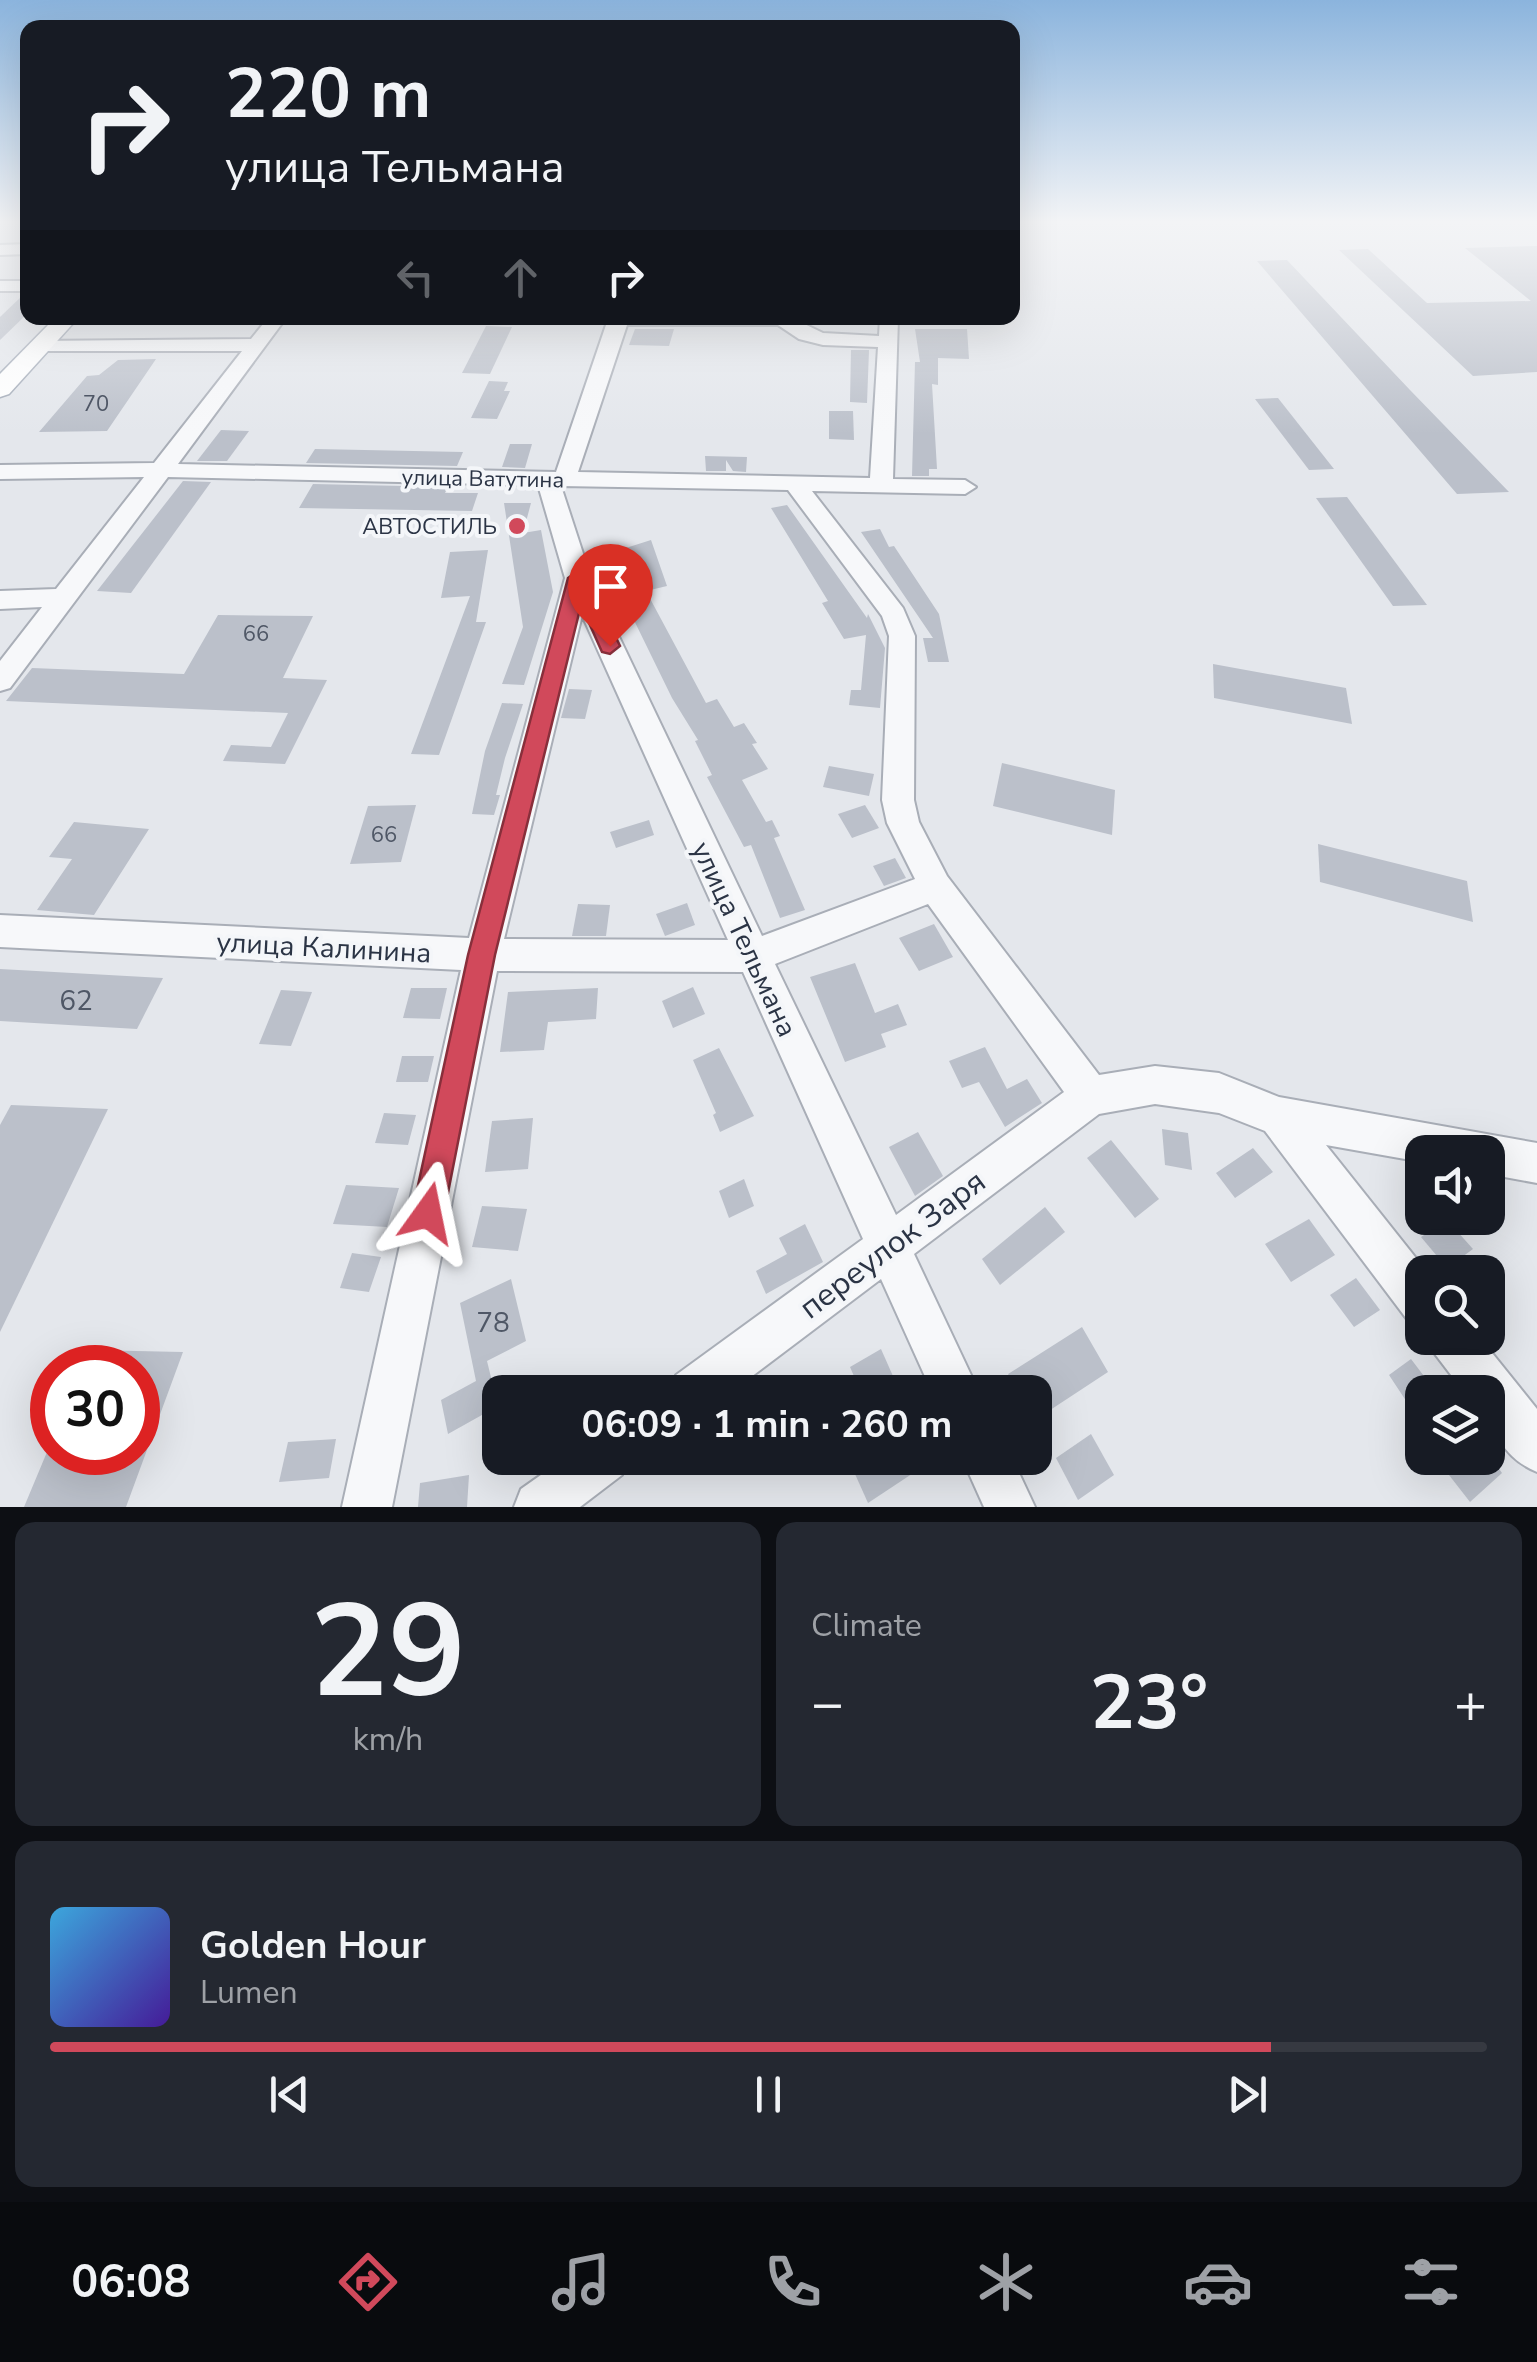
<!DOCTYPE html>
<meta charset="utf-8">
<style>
:root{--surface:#171b24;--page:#242831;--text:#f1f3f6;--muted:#9ea1a6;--line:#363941;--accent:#d1495b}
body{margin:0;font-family:"Nunito Sans",sans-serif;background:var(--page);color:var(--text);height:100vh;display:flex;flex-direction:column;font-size:38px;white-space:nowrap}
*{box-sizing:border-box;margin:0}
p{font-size:32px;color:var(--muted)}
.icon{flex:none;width:55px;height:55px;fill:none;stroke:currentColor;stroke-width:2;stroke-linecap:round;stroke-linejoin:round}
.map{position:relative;height:1507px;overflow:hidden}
.drawer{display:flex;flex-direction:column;gap:15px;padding:15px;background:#0d0f14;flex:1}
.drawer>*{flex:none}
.top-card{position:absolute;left:20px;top:20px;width:1000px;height:305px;border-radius:20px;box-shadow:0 10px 40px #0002;background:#171b24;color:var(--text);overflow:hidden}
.controls{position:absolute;left:1405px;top:1135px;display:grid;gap:20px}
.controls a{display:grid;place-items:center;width:100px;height:100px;border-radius:20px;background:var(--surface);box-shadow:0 10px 40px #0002;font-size:50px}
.speed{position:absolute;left:30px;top:1345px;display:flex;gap:20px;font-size:50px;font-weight:700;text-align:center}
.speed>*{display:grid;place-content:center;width:130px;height:130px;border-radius:50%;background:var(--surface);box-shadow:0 10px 40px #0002;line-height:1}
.speed .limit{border:15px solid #d22;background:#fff;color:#111}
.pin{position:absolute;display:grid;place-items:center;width:85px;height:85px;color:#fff;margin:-102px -42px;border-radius:50% 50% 50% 0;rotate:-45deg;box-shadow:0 0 10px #0007}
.pin .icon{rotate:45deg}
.me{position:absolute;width:110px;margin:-55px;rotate:12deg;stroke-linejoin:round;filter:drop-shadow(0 0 8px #0008)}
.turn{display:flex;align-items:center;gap:35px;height:210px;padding:0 40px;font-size:45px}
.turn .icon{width:130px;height:130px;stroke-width:2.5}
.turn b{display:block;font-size:70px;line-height:85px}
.lanes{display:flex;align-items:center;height:95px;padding:0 40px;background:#0003;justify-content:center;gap:50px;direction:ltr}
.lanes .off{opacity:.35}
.big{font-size:75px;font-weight:700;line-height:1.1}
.drawer .card{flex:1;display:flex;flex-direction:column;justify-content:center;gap:15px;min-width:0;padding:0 35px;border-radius:20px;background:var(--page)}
.drawer .dial{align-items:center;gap:0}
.dial b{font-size:130px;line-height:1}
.song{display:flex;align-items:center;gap:30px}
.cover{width:120px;height:120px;border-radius:15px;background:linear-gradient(135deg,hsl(200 70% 55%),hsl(260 70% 35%))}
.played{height:10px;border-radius:5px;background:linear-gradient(90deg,var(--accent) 85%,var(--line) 85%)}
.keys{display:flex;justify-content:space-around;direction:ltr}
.heat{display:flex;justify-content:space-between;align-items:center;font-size:55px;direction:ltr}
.drawer .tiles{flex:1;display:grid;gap:15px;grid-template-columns:1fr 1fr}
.card:last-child{grid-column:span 2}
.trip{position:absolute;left:482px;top:1375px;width:570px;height:100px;border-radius:20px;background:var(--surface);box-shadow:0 10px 40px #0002;font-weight:700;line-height:100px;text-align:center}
.tab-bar{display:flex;height:160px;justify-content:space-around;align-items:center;background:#090b0e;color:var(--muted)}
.tab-bar .icon{width:70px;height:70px}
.tab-bar .selected{color:var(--accent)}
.tab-bar b{font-size:45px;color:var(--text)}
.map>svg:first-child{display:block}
.building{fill:#bbc0ca}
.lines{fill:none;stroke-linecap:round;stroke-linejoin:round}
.minor-casing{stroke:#a9aeb7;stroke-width:4}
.major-casing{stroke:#a3abb8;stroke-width:3}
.minor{fill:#f7f8fa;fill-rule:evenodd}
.major{fill:#fff;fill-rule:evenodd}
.route{fill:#d1495b;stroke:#882f3b;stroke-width:2.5}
.poi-dot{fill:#d1495b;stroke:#f4f6f9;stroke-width:4}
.labels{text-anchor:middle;stroke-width:8;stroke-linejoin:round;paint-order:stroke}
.number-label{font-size:22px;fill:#4f5766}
.far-street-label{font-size:22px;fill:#2b3445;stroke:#f4f6f9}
.far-poi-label{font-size:22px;fill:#2b3445;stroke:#f4f6f9;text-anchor:end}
.street-label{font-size:28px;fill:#2b3445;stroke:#f4f6f9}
.near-number-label{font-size:28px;fill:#4f5766}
.near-street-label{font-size:32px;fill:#2b3445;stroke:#f4f6f9}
</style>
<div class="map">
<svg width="1537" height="1507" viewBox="0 0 1537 1507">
<rect width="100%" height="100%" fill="#e4e7ec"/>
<!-- building -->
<g class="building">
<path d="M1537 246V372L1473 376 1339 250 1368 249 1427 303 1531 301 1465 248Z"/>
<path d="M1287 260 1410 390 1509 492 1457 494 1257 261Z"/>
<path d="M23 295H28V313L0 340V317Z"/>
<path d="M486 326 512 327 490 374 462 373Z"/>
<path d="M635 329H674L669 346 629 345Z"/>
<path d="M915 329H967L969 359 938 358V385L932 384 937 469H929V476H912L915 362H920Z"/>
<path d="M851 350H869L867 403 850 402Z"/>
<path d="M156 359 107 431 39 432 87 376 99 375 118 360Z"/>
<path d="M489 381 508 382 504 391H510L497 419 471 418Z"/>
<path d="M1278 398 1334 469 1309 470 1255 399Z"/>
<path d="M829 411H853L854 440 829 439Z"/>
<path d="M221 430 249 431 227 461H197Z"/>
<path d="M510 444H532L525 468 502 467Z"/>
<path d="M315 449 463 452 457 466 306 463Z"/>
<path d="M705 456 747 457 746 472 733 471 726 460V471H706Z"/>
<path d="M183 481 211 482 131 593 97 591Z"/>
<path d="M313 484 448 487 445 493H478L472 511 299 508Z"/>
<path d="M1347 497 1427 605 1393 606 1316 498Z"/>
<path d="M504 503H531L523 533 541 530 553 592 524 685 502 684 523 627Z"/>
<path d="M787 505 867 618 868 614 885 648 880 708 849 705 851 690H861L866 635 844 639 822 603 828 601 771 508Z"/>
<path d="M880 529 889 547 894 546 939 614 949 662H928L923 638H933L861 532Z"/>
<path d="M651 540 667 586 646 591 706 703 717 699 734 727 744 723 757 743 752 744 768 769 742 780 766 822 772 820 780 836 774 838 805 910 780 918 751 845 744 847 707 777 712 775 695 741 698 740 672 698 628 608 607 554Z"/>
<path d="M488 550 476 622H486L439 755 411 754 470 596 441 598 450 552Z"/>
<path d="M218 615 313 616 283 678 327 680 285 764 223 761 231 745 271 747 288 713 6 701 32 668 184 674Z"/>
<path d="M1213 664 1346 688 1352 724 1214 698Z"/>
<path d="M569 689 592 690 585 719 561 718Z"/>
<path d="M502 703 523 704 505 758 496 795H500L494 815 472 814 485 751Z"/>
<path d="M1002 763 1115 790 1112 835 993 806Z"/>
<path d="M829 766 874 774 869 796 823 787Z"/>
<path d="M416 805 401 862 350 864 368 806Z"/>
<path d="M865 805 879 828 852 838 838 814Z"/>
<path d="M649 820 654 835 616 848 610 832Z"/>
<path d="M74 822 149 829 94 915 37 910 72 859 49 857Z"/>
<path d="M1318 844 1467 881 1473 922 1320 882Z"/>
<path d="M895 858 906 878 884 886 873 866Z"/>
<path d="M687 903 695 925 665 936 656 914Z"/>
<path d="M578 904 610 905 606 936H572Z"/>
<path d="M934 924 953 957 919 971 899 938Z"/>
<path d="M855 963 875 1013 898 1004 907 1025 881 1034 886 1047 845 1062 810 977Z"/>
<path d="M0 969 163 978 137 1029 0 1021Z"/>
<path d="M693 987 705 1014 673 1028 662 1001Z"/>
<path d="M411 988H447L440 1019 403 1018Z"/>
<path d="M598 988 596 1019 548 1022 544 1050 500 1052 508 992Z"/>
<path d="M281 990 312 992 291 1046 259 1044Z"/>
<path d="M985 1047 1007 1089 1027 1079 1042 1103 1005 1127 979 1082 962 1088 949 1061Z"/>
<path d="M719 1048 754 1116 720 1132 713 1115 716 1113 693 1060Z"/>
<path d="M402 1056H434L428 1082H396Z"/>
<path d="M11 1105 108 1109 0 1332V1125Z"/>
<path d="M384 1113 416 1115 408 1145 375 1143Z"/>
<path d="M533 1118 528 1169 485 1172 492 1121Z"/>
<path d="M1162 1129 1188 1133 1192 1170 1165 1165Z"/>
<path d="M918 1132 943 1176 915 1196 889 1147Z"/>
<path d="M1111 1140 1159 1199 1135 1218 1087 1158Z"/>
<path d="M1253 1148 1273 1172 1235 1198 1216 1173Z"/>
<path d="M744 1179 754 1206 729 1218 719 1191Z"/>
<path d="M346 1185 399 1188 387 1227 333 1224Z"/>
<path d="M482 1206 527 1209 518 1251 472 1247Z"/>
<path d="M1045 1207 1065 1232 1000 1285 982 1259Z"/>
<path d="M1309 1219 1335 1255 1291 1282 1265 1244Z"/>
<path d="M1447 1220 1473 1249 1447 1268 1421 1237Z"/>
<path d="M805 1224 823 1262 766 1294 756 1271 787 1254 779 1238Z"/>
<path d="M352 1253 381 1257 369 1292 340 1288Z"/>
<path d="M1356 1278 1380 1310 1354 1327 1330 1295Z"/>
<path d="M511 1279 526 1341 487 1361 498 1406 448 1434 441 1400 476 1381 460 1303Z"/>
<path d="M1082 1327 1108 1372 1035 1420V1392H1018L1008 1374Z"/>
<path d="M881 1349 900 1392H861L850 1367Z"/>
<path d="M89 1350 183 1352 126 1507H24L47 1452H138V1368H82Z"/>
<path d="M1411 1359 1436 1392H1422V1425L1389 1375Z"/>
<path d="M1091 1434 1114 1475 1078 1500 1056 1458Z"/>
<path d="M336 1439 329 1478 279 1482 288 1442Z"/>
<path d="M881 1458H936L868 1503 855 1474Z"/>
<path d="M1451 1458H1491L1502 1473 1470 1502 1442 1466Z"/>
<path d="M469 1475 467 1507H418L420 1483Z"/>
</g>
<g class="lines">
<defs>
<g id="minor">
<path d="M28 244V254L0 255V245Z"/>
<rect x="0" y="281" width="28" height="10"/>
<path d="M268 318H286L178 464 556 472 606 325 613 318H792L823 333 879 336 880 318H898L893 479 965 480 976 487 965 494 812 491 903 608 915 636 914 800 919 822 947 876 1099 1075 1155 1066 1219 1073 1279 1097 1537 1143V1183L1488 1174V1152H1422V1162L1326 1145 1427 1272H1422V1324L1406 1318 1265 1131 1219 1113 1155 1104 1099 1114 914 1254 979 1392H932L881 1279 731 1392H670L676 1375 863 1239 743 972 497 971 392 1507H342L461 970 0 947V915L469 938 565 578 538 485 168 477 10 688 0 691V661L42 607 0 609V591L56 589 144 477 0 479V465L154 463 242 351H41L34 349V341L251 339ZM627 325H778L799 339 823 345 878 347 870 478 578 472ZM561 486 788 490 882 616 889 636 882 800 887 823 915 879 762 936 591 578ZM582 615 728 940 504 939ZM928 904 1064 1092 896 1215 775 964Z"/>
<path d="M1428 1338H1480L1537 1409V1472C1503 1458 1488 1428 1488 1392H1464L1435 1354Z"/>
<path d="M565 1458H629L622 1475 580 1507H514L521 1489Z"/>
<path d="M962 1458H1012L1035 1507H984Z"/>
</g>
<path id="major" d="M55 318H78L9 394 0 397V374Z"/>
</defs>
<!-- minor casing -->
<use href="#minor" class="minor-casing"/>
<!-- major casing -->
<use href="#major" class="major-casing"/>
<!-- minor -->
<use href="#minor" class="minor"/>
<!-- major -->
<use href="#major" class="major"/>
</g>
<!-- sky -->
<linearGradient id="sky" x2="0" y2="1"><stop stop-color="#8bb4dd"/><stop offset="0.51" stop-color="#f3f4f6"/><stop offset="1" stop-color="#f3f4f6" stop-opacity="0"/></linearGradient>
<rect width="1537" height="434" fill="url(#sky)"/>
<!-- route -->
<path class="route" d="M578 571 587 578 620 646 610 654 602 652 581 605 495 955 444 1213 440 1224 428 1229 417 1224 412 1213 468 955 568 578Z"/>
<!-- markers -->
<circle class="poi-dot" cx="517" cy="526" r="10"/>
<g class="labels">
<!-- number labels -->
<g class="number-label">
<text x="96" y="411">70</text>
<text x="256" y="641">66</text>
<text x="384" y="842">66</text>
</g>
<!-- far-street labels -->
<g class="far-street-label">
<text transform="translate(483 478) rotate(1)" y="8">улица Ватутина</text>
</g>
<!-- far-poi labels -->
<g class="far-poi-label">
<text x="497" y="534">АВТОСТИЛЬ</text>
</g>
<!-- street labels -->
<g class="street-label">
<text transform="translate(745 939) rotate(65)" y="10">улица Тельмана</text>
<text transform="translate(324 947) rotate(3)" y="10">улица Калинина</text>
</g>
<!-- near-number labels -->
<g class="near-number-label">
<text x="76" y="1010">62</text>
<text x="493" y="1332">78</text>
</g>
<!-- near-street labels -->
<g class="near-street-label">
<text transform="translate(892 1244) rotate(-37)" y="11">переулок Заря</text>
</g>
</g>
</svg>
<div class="controls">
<a><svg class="icon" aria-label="sound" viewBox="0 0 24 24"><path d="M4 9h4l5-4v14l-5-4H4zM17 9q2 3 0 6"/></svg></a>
<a><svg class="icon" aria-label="search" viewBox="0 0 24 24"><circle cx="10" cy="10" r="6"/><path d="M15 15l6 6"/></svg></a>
<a><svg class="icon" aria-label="layers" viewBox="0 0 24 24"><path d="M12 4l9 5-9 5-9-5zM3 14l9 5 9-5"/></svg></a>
</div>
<div class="speed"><div class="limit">30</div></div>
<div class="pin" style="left:610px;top:646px;background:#d93025"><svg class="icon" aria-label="arrive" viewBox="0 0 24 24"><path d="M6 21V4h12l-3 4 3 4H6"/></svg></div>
<svg class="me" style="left:428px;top:1213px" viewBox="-20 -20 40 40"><path d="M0-17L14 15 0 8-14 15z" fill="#d1495b" stroke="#fff" stroke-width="4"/></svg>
<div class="trip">06:09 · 1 min · 260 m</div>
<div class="top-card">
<div class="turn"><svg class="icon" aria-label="right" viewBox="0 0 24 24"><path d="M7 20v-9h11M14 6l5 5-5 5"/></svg><div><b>220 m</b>улица Тельмана</div></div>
<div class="lanes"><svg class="icon off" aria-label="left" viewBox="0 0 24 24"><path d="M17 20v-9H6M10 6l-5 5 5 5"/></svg><svg class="icon off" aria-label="ahead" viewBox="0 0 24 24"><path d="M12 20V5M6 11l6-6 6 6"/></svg><svg class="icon" aria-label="right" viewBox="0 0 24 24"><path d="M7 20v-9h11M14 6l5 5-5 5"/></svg></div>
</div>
</div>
<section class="drawer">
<div class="tiles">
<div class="card dial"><b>29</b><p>km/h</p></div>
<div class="card"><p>Climate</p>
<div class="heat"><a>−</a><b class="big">23°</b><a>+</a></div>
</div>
<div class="card">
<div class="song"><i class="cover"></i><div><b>Golden Hour</b><p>Lumen</p></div></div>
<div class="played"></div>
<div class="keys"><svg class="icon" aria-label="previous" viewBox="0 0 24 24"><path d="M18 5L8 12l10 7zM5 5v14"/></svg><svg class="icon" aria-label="pause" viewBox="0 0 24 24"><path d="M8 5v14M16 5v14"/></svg><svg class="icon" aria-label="next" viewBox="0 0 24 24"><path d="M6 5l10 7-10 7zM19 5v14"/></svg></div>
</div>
</div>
</section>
<nav class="tab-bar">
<b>06:08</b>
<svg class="icon selected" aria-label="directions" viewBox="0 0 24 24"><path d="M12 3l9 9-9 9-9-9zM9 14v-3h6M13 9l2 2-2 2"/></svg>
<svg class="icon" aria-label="music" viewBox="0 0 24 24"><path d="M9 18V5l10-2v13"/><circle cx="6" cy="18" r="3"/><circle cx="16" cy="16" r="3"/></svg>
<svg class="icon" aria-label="phone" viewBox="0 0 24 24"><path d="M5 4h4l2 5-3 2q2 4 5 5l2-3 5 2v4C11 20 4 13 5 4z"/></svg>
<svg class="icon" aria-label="climate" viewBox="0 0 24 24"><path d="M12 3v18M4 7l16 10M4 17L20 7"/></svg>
<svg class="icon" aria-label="car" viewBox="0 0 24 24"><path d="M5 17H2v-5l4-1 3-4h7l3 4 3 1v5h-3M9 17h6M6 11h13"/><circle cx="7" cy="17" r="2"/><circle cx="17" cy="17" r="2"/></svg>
<svg class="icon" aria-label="filters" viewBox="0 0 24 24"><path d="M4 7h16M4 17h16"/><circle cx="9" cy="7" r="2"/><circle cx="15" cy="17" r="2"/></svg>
</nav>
